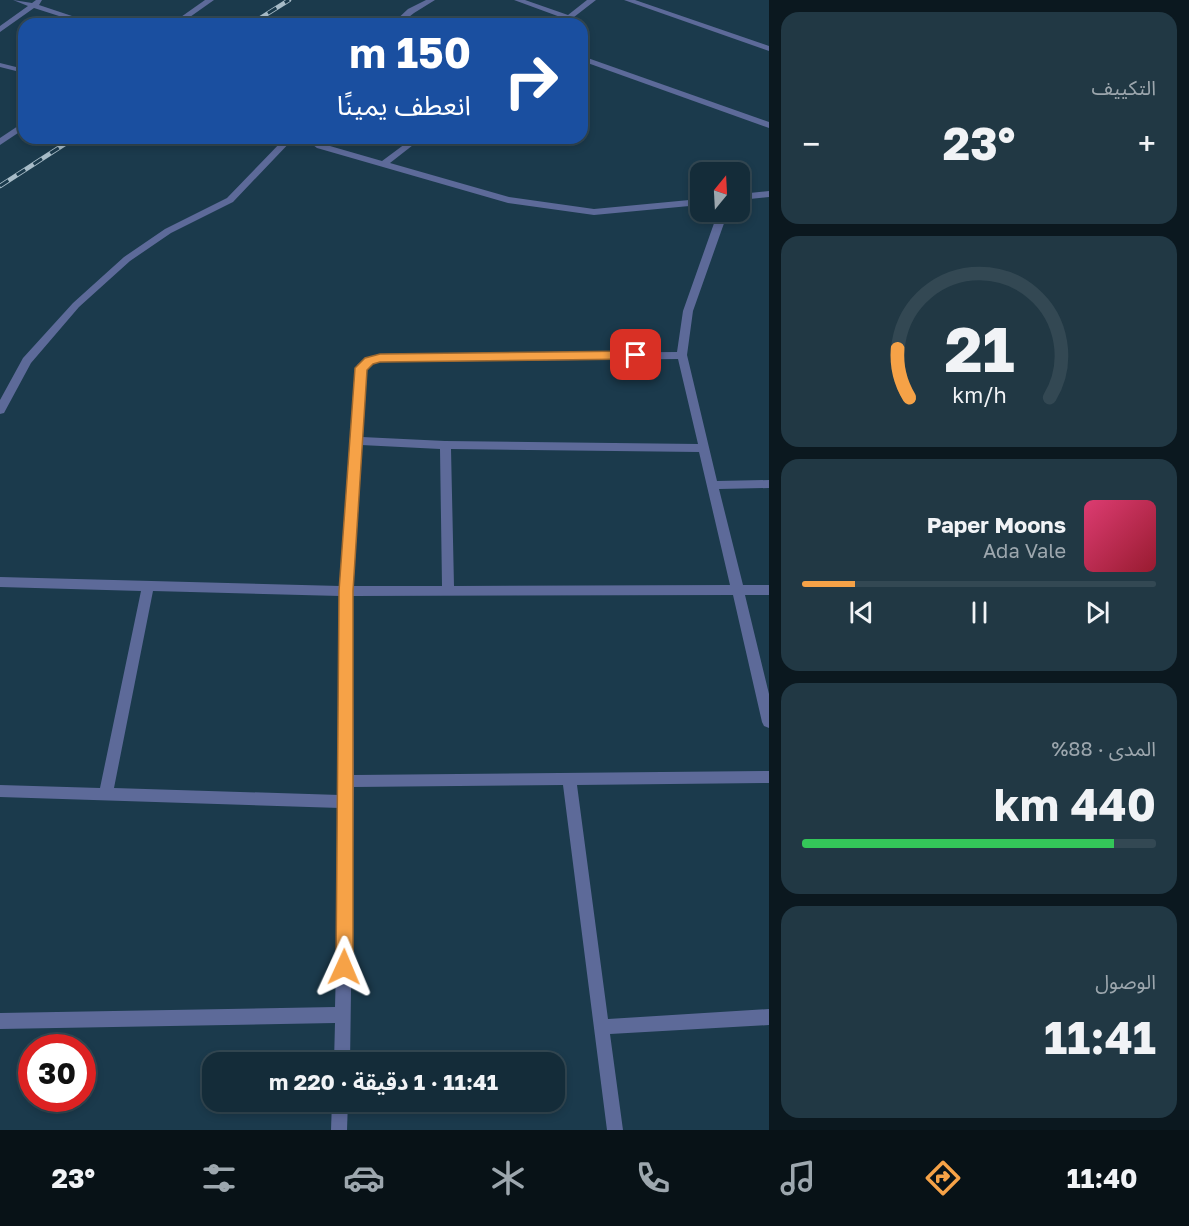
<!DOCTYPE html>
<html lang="ar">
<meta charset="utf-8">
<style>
:root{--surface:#142c39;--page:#213844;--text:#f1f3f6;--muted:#9da7ae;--line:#334853;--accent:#f6a247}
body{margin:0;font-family:"Golos Text","Noto Sans Arabic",sans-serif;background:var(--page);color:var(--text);direction:rtl;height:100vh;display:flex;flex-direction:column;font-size:22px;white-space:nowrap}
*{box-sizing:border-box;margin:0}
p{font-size:20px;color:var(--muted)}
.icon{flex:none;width:33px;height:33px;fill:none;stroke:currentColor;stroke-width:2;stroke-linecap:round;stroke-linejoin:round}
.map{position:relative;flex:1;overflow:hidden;direction:ltr}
.sheet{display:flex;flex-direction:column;gap:12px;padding:12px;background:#0b181f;width:420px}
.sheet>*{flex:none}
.top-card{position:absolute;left:18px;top:18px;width:570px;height:126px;border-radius:18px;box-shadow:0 3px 9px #0003,0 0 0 2px var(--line);direction:rtl;background:#1a4fa0;color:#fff;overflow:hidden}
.needle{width:39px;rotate:18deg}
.buttons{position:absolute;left:690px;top:162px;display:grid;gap:12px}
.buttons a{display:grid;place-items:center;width:60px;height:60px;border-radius:12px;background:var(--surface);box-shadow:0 3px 9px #0003,0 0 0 2px var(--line);font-size:30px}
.speed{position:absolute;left:18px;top:1034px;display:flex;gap:12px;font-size:30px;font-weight:700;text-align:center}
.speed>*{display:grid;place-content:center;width:78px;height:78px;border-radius:50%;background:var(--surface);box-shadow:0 3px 9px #0003,0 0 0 2px var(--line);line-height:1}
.speed .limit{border:9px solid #d22;background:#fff;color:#111}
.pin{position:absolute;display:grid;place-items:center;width:51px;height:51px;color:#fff;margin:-26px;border-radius:12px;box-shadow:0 3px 9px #0006}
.me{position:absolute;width:66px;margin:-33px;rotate:1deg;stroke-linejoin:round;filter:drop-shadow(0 0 4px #0008)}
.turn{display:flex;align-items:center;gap:21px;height:126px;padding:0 18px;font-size:27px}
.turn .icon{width:78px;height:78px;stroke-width:2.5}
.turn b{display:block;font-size:42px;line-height:51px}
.big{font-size:45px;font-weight:700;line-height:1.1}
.sheet .tile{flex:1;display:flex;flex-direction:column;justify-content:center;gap:9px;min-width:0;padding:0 21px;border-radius:18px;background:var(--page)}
.sheet .dial{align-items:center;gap:0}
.dial svg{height:156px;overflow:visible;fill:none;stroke:var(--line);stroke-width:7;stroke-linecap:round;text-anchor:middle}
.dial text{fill:var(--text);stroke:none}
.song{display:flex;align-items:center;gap:18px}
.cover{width:72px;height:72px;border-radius:9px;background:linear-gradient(135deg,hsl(340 70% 55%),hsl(350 70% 35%))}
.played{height:6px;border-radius:3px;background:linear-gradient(90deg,var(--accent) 15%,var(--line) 15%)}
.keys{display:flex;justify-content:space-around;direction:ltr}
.heat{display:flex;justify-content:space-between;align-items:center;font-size:33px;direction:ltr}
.charge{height:9px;border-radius:4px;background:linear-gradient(90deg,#34c759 88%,var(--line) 0)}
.trip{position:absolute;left:202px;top:1052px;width:363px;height:60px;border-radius:18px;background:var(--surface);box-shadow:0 3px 9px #0003,0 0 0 2px var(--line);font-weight:700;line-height:60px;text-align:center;direction:rtl}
.dock{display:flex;height:96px;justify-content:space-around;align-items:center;background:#081217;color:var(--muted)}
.dock .icon{width:42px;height:42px}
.dock .on{color:var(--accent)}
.dock b{font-size:27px;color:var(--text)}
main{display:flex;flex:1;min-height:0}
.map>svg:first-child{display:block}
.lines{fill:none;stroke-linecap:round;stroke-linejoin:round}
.street{fill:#5d6a99;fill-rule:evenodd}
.rail-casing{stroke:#a7bbc7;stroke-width:4.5}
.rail{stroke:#1b3a4c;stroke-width:3;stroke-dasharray:10;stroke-linecap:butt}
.route{fill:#f6a247;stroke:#a0692e;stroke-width:1.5}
</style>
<main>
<section class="sheet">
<div class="tile"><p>التكييف</p>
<div class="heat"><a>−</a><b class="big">23°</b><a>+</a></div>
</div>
<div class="tile dial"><svg viewBox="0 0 100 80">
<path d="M14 69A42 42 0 1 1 86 69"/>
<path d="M14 69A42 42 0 0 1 8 44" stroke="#f6a247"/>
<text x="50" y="56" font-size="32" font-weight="700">21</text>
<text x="50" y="72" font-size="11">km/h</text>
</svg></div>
<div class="tile">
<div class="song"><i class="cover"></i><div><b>Paper Moons</b><p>Ada Vale</p></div></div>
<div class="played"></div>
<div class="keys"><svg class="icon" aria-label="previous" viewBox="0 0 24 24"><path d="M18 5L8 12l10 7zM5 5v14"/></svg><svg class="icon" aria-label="pause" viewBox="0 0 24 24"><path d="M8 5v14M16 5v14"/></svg><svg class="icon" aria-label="next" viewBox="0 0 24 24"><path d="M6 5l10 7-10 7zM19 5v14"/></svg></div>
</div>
<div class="tile"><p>المدى · 88%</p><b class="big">440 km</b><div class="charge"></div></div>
<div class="tile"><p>الوصول</p><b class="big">11:41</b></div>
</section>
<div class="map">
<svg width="769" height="1130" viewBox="0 0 769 1130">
<rect width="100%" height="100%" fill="#1b3a4c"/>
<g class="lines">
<!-- street -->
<g class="street">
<path d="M13 0 32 3 36 0H42L39 5 96 24H84L34 8 0 32V26L28 6Z"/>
<path d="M205 0H214L180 24H171Z"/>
<path d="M426 0H435L414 13 400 24H392L408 9Z"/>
<path d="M514 0H525L568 15 587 0H596L565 24 558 23 563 18Z"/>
<path d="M624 0H635L769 46V51Z"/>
<path d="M582 56 769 122V128L582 61Z"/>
<path d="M0 63 24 69V73L0 67Z"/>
<path d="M24 122V129L0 145V138Z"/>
<path d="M285 138H294L233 202 171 233 130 261 79 307 31 363 4 413 0 414V400L23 358 73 303 124 257 165 229 227 198Z"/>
<path d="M304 138H314L323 144 382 161 413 138H422L390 163 509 197 594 209 700 199V205L594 215 508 203 317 148Z"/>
<path d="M769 191V197L740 200V194Z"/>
<path d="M718 212H728L693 311 687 355 717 481 769 480V488L719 489 743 585H769V595H745L769 694V728L764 726 762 722 733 595 352 596 354 775 769 771V783L577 785 608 1019 769 1009V1025L610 1034 623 1130H607L563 785 354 787 350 1062H334L335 1023 0 1029V1013L335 1007 340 808 0 797V785L100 788 141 591 0 587V577L340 586 357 365 365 358 380 354 677 352 683 311ZM678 359 698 444 445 441 362 437 366 369 373 364 380 362ZM361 445 440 449 442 586H352ZM451 449 699 452 730 585 454 586ZM153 591 340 596V795L114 788Z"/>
<path d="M332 1101H348L347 1130H331Z"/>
</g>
<defs>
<g id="rail">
<path d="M251 24 289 0"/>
<path d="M0 186 74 138"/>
</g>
</defs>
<!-- rail casing -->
<use href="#rail" class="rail-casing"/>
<!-- rail -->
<use href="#rail" class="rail"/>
</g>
<!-- route -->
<path class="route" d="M636 351 641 355 636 359 380 362 373 364 367 370 353 591V967L350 973 344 976 338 973 336 967 339 591 355 368 365 358 380 354Z"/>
</svg>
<div class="buttons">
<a><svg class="needle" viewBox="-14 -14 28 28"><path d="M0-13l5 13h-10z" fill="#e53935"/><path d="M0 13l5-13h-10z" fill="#9da7ae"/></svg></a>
</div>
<div class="speed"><div class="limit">30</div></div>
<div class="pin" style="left:636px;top:355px;background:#d93025"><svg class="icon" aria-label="arrive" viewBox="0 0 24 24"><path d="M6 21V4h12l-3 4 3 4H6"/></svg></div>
<svg class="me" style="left:344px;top:967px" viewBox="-20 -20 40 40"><path d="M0-17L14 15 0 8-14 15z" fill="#f6a247" stroke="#fff" stroke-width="4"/></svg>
<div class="trip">11:41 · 1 دقيقة · 220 m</div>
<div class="top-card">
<div class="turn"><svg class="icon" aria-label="right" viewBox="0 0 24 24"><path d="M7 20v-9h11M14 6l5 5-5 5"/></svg><div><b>150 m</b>انعطف يمينًا</div></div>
</div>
</div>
</main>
<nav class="dock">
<b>11:40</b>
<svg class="icon on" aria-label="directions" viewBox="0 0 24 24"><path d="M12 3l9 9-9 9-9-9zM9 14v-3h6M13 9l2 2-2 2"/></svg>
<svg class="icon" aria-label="music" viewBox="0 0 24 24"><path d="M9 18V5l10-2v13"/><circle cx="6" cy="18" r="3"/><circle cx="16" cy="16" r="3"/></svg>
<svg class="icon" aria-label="phone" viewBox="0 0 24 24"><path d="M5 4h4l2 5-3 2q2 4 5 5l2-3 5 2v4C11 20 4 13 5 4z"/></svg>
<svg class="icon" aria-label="climate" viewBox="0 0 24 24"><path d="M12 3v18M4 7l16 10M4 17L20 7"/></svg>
<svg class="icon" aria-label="car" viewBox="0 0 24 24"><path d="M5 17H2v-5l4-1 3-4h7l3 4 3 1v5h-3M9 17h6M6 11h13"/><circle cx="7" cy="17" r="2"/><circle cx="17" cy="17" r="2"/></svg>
<svg class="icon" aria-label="filters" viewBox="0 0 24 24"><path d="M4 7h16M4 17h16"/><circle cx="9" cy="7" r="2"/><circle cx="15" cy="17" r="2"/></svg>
<b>23°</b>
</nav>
